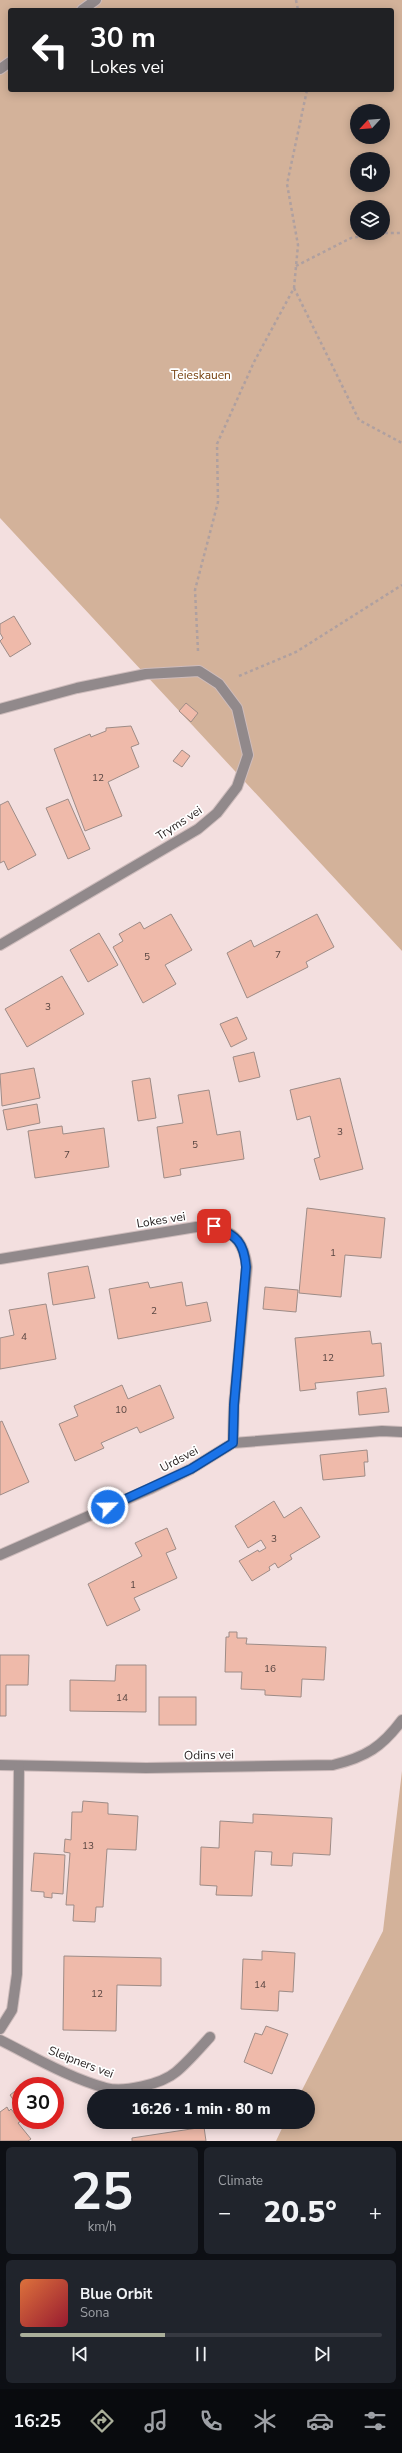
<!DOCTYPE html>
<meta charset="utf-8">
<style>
:root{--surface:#171b24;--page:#20242c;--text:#f1f3f6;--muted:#9ea1a6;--line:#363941;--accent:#aaaf9a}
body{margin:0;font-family:"Nunito Sans",sans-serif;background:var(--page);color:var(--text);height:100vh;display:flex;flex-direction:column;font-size:15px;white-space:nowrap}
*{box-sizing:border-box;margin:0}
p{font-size:13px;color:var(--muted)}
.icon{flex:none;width:22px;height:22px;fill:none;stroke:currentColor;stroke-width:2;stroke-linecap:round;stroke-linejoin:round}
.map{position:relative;height:2141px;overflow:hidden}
.drawer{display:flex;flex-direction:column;gap:6px;padding:6px;background:#0d0f14;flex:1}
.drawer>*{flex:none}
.top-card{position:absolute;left:8px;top:8px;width:386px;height:84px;border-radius:4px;box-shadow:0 2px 10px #0003;background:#202124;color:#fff;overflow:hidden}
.needle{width:26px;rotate:244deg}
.controls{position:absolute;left:350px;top:104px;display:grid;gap:8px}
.controls a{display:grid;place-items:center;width:40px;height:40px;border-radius:50%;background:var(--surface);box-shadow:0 2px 10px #0003;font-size:20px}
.speed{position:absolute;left:12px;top:2077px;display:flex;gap:8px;font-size:20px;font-weight:700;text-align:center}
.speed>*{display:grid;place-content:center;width:52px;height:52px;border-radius:50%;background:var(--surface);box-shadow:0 2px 10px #0003;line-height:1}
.speed .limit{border:6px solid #d22;background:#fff;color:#111}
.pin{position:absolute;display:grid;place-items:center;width:34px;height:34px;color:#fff;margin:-17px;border-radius:8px;box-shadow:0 2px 6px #0006}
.me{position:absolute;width:44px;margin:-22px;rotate:67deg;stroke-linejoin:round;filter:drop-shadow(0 0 3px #0008)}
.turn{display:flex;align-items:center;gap:14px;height:84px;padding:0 16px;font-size:18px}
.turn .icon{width:52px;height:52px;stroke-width:2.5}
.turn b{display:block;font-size:28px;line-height:34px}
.big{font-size:30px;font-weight:800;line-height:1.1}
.drawer .widget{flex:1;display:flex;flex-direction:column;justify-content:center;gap:6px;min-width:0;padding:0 14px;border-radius:6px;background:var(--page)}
.drawer .dial{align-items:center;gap:0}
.dial b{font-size:52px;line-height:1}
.song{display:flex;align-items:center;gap:12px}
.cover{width:48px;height:48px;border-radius:6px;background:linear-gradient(135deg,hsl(20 70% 55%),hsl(350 70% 35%))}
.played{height:4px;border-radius:2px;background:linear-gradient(90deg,var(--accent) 40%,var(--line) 40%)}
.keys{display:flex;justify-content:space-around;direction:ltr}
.heat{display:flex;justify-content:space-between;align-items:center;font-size:22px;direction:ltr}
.drawer .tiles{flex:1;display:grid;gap:6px;grid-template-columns:1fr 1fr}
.widget:last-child{grid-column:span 2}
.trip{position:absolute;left:87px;top:2089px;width:228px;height:40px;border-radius:20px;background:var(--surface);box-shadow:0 2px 10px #0003;font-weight:800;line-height:40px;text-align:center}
.tabs{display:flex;height:64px;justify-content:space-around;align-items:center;background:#090b0e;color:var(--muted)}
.tabs .icon{width:28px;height:28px}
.tabs .active{color:var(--accent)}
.tabs b{font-size:18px;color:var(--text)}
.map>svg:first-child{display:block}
.green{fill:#d3b29a;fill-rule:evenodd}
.building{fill:#efbaaa;stroke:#9e8c87}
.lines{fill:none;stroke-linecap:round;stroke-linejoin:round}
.minor-casing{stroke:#cebcbc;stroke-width:12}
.path{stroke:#afa0a0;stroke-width:2.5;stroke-dasharray:3 3;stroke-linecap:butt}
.minor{stroke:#91898b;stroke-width:10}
.route-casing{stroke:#114b97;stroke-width:10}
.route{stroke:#1a73e8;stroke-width:7}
.labels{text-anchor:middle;stroke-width:3.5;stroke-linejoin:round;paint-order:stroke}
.number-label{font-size:10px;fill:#584541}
.park-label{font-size:12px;fill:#76400e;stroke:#fff}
.street-label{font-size:12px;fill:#251e1e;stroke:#fff}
</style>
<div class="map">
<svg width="402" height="2141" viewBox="0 0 402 2141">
<rect width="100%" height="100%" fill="#f3dfdf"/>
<!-- green -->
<g class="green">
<path d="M0 0H402V951L0 518ZM10 10H392V90H10ZM357 111H383V137H357ZM357 159H383V185H357ZM357 207H383V233H357Z"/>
<path d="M402 1771V2141H276L285 2122H308V2096H299L383 1931Z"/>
</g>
<!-- building -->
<g class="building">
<path d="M14 616 31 644 10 657 0 641 3 638 0 633V624Z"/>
<path d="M186 703 198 713 191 722 179 711Z"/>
<path d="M131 726 139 744 131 747 139 767 108 782 122 816 85 831 54 749 90 734 91 737 106 731V728Z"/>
<path d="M182 750 190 756 182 767 173 761Z"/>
<path d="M68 799 90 849 68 859 46 808Z"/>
<path d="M8 801 36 855 8 870 4 861 0 863V805Z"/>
<path d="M171 914 192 950 165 965 176 984 143 1003 113 947 123 941 119 934 140 922 144 929Z"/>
<path d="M317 914 334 947 306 962 308 967 247 998 227 953 251 940 254 947Z"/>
<path d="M99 933 118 965 88 982 70 950Z"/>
<path d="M62 976 84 1014 27 1047 5 1009Z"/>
<path d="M237 1017 247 1039 231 1047 220 1024Z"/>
<path d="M254 1052 260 1077 239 1082 233 1057Z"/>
<path d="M34 1068 40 1098 2 1106 0 1074Z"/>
<path d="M150 1078 156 1118 138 1121 132 1081Z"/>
<path d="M340 1078 363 1169 320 1180 314 1159 320 1157 310 1116 297 1120 290 1090Z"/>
<path d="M209 1090 217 1135 240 1131 244 1159 180 1169 181 1175 164 1178 157 1127 183 1123 178 1095Z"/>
<path d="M37 1104 40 1123 7 1130 3 1110Z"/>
<path d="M62 1126 63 1134 104 1128 109 1167 35 1178 28 1131Z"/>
<path d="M307 1208 385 1218 381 1258 345 1255 341 1297 299 1293Z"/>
<path d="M88 1266 95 1298 53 1305 48 1273Z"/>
<path d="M148 1282 150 1288 182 1282 186 1306 207 1302 211 1321 118 1339 109 1289Z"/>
<path d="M265 1287 298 1290 296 1312 263 1309Z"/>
<path d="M46 1304 56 1359 0 1369V1338L14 1335 9 1310Z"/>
<path d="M370 1331 372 1344 381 1343 384 1376 315 1383 316 1389 300 1391 295 1338Z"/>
<path d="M122 1385 128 1399 160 1385 174 1418 140 1433 137 1427 101 1443 104 1448 75 1461 59 1424 78 1416 74 1406Z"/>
<path d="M386 1388 389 1412 359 1415 357 1392Z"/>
<path d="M2 1421 29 1482 0 1495V1422Z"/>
<path d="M367 1450 368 1462H364L365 1476 323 1480 320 1455Z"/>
<path d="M274 1501 284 1518 301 1507 320 1537 290 1555 292 1559 278 1568 275 1563 269 1567 270 1570 252 1581 239 1561 258 1550 259 1552 266 1548 261 1540 248 1548 235 1526Z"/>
<path d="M167 1528 176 1549 166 1553 177 1578 134 1598 140 1610 107 1626 88 1584 142 1556 135 1543Z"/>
<path d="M229 1632H237V1638H247L246 1644 326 1647 324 1680 302 1679 301 1697 265 1695V1690L241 1689 242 1672H225L226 1637H229Z"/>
<path d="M0 1655H29L28 1685H6V1716H0Z"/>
<path d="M116 1665H146V1712L70 1711V1680L115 1681Z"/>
<rect x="159" y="1697" width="37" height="28"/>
<path d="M83 1801 108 1803V1814L138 1816 136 1850 107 1849 103 1907H96L95 1922 73 1921 74 1905H66L70 1853 64 1852 65 1839 71 1840 72 1812H82Z"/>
<path d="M253 1814 332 1818 330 1855 293 1853 292 1866 271 1865 272 1852 255 1851 252 1896 216 1895 217 1886 200 1885 201 1847 219 1848 220 1821 253 1823Z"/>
<path d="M34 1853 65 1855 63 1894 52 1893V1898L44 1897V1892L31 1891Z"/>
<path d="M262 1951 295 1953 293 1992 279 1991 278 2011 241 2009 243 1959 262 1960Z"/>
<path d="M64 1956 161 1958V1986L117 1985 116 2031 63 2030Z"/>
<path d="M266 2026 288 2034 272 2074 244 2062 255 2033 262 2035Z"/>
<path d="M19 2088 21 2091V2111L10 2095Z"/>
<path d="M7 2107 9 2111 11 2109 21 2121 18 2123 31 2139 28 2141H0V2112Z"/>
<path d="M204 2127 206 2141H132V2138Z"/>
</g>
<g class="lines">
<defs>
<g id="minor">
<path d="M82 10 96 0"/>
<path d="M0 69 10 62"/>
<path d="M0 709 77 688 146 674 199 671 219 684 237 708 248 755 237 787 217 813 198 829 0 945"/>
<path d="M0 1259 196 1227C227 1226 243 1235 247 1267L234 1405 233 1443"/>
<path d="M0 1555 150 1489 191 1469 233 1443 382 1431 402 1432"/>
<path d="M0 1765 146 1768 333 1765C366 1757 382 1747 402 1720"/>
<path d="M0 2029 12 2010 17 1974 19 1766"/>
<path d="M0 2040C34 2057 69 2078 106 2088 123 2093 162 2084 176 2072 188 2062 199 2049 210 2037"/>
</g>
</defs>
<!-- minor casing -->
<use href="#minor" class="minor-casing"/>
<!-- path -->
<g class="path">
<path d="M296 0 298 10"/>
<path d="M296 266 351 238 381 233H402"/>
<path d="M294 288 359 420 402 443"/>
<path d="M198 651 195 590 218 502 217 444 254 362 294 288 298 245 287 184 307 90"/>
<path d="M239 676 296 652 402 585"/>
</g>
<!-- minor -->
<use href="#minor" class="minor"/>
</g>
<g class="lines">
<defs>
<path id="route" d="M108 1507 191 1469 233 1443 234 1405 246 1267C244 1242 237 1236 214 1226"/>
</defs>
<!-- route casing -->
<use href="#route" class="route-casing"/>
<!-- route -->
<use href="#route" class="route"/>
</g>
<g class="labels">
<!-- number labels -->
<g class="number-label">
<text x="98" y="781">12</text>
<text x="278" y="958">7</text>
<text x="147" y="960">5</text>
<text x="48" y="1010">3</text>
<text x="340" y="1135">3</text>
<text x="195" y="1148">5</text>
<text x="67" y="1158">7</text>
<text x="333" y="1256">1</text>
<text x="154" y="1314">2</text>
<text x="24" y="1340">4</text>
<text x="328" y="1361">12</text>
<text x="121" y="1413">10</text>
<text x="274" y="1542">3</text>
<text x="133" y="1588">1</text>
<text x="270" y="1672">16</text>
<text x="122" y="1701">14</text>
<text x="88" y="1849">13</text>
<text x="260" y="1988">14</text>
<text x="97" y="1997">12</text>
</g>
<!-- park labels -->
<g class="park-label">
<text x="201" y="379">Teieskauen</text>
</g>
<!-- street labels -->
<g class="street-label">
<text transform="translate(179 823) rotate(-33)" y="4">Tryms vei</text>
<text transform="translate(161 1220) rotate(-9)" y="4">Lokes vei</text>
<text transform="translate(179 1459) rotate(-28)" y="4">Urdsvei</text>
<text transform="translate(209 1755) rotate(-1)" y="4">Odins vei</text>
<text transform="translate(81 2062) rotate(21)" y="4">Sleipners vei</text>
</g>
</g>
</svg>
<div class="controls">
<a><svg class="needle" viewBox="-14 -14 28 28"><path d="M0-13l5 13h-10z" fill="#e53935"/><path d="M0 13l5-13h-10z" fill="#9ea1a6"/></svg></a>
<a><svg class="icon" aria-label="sound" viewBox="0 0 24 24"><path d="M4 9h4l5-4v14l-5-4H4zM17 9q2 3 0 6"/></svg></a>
<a><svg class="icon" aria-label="layers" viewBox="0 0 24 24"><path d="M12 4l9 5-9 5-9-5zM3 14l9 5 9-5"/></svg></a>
</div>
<div class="speed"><div class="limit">30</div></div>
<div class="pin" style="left:214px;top:1226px;background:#d93025"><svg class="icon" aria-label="arrive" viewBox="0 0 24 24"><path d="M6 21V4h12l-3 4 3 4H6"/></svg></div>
<svg class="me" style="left:108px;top:1507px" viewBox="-20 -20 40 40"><circle r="17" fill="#1a73e8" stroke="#fff" stroke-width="3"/><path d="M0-11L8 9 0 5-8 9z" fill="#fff"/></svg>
<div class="trip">16:26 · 1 min · 80 m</div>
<div class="top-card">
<div class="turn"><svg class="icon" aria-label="left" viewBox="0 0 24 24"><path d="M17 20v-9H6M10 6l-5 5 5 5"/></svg><div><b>30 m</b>Lokes vei</div></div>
</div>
</div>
<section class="drawer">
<div class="tiles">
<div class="widget dial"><b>25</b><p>km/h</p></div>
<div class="widget"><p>Climate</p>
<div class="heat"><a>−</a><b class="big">20.5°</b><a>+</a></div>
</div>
<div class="widget">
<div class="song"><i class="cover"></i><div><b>Blue Orbit</b><p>Sona</p></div></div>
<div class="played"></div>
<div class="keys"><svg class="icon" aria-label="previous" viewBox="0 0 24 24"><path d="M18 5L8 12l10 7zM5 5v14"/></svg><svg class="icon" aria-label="pause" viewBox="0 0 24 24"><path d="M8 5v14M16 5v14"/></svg><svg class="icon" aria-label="next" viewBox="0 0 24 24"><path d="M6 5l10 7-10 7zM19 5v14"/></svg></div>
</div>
</div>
</section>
<nav class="tabs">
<b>16:25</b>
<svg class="icon active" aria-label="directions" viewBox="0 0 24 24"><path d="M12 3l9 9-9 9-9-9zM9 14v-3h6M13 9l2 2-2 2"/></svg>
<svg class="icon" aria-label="music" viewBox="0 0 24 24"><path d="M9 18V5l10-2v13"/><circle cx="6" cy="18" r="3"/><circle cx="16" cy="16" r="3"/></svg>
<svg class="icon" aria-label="phone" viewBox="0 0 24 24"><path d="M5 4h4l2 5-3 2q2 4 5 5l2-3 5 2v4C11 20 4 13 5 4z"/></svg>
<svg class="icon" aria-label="climate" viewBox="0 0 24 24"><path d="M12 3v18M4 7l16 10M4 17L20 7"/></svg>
<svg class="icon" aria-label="car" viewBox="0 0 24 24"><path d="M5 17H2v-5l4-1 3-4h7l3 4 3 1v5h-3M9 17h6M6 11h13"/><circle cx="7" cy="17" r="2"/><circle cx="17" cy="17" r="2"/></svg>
<svg class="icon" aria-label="filters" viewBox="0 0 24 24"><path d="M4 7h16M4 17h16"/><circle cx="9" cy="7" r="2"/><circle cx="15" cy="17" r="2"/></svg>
</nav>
